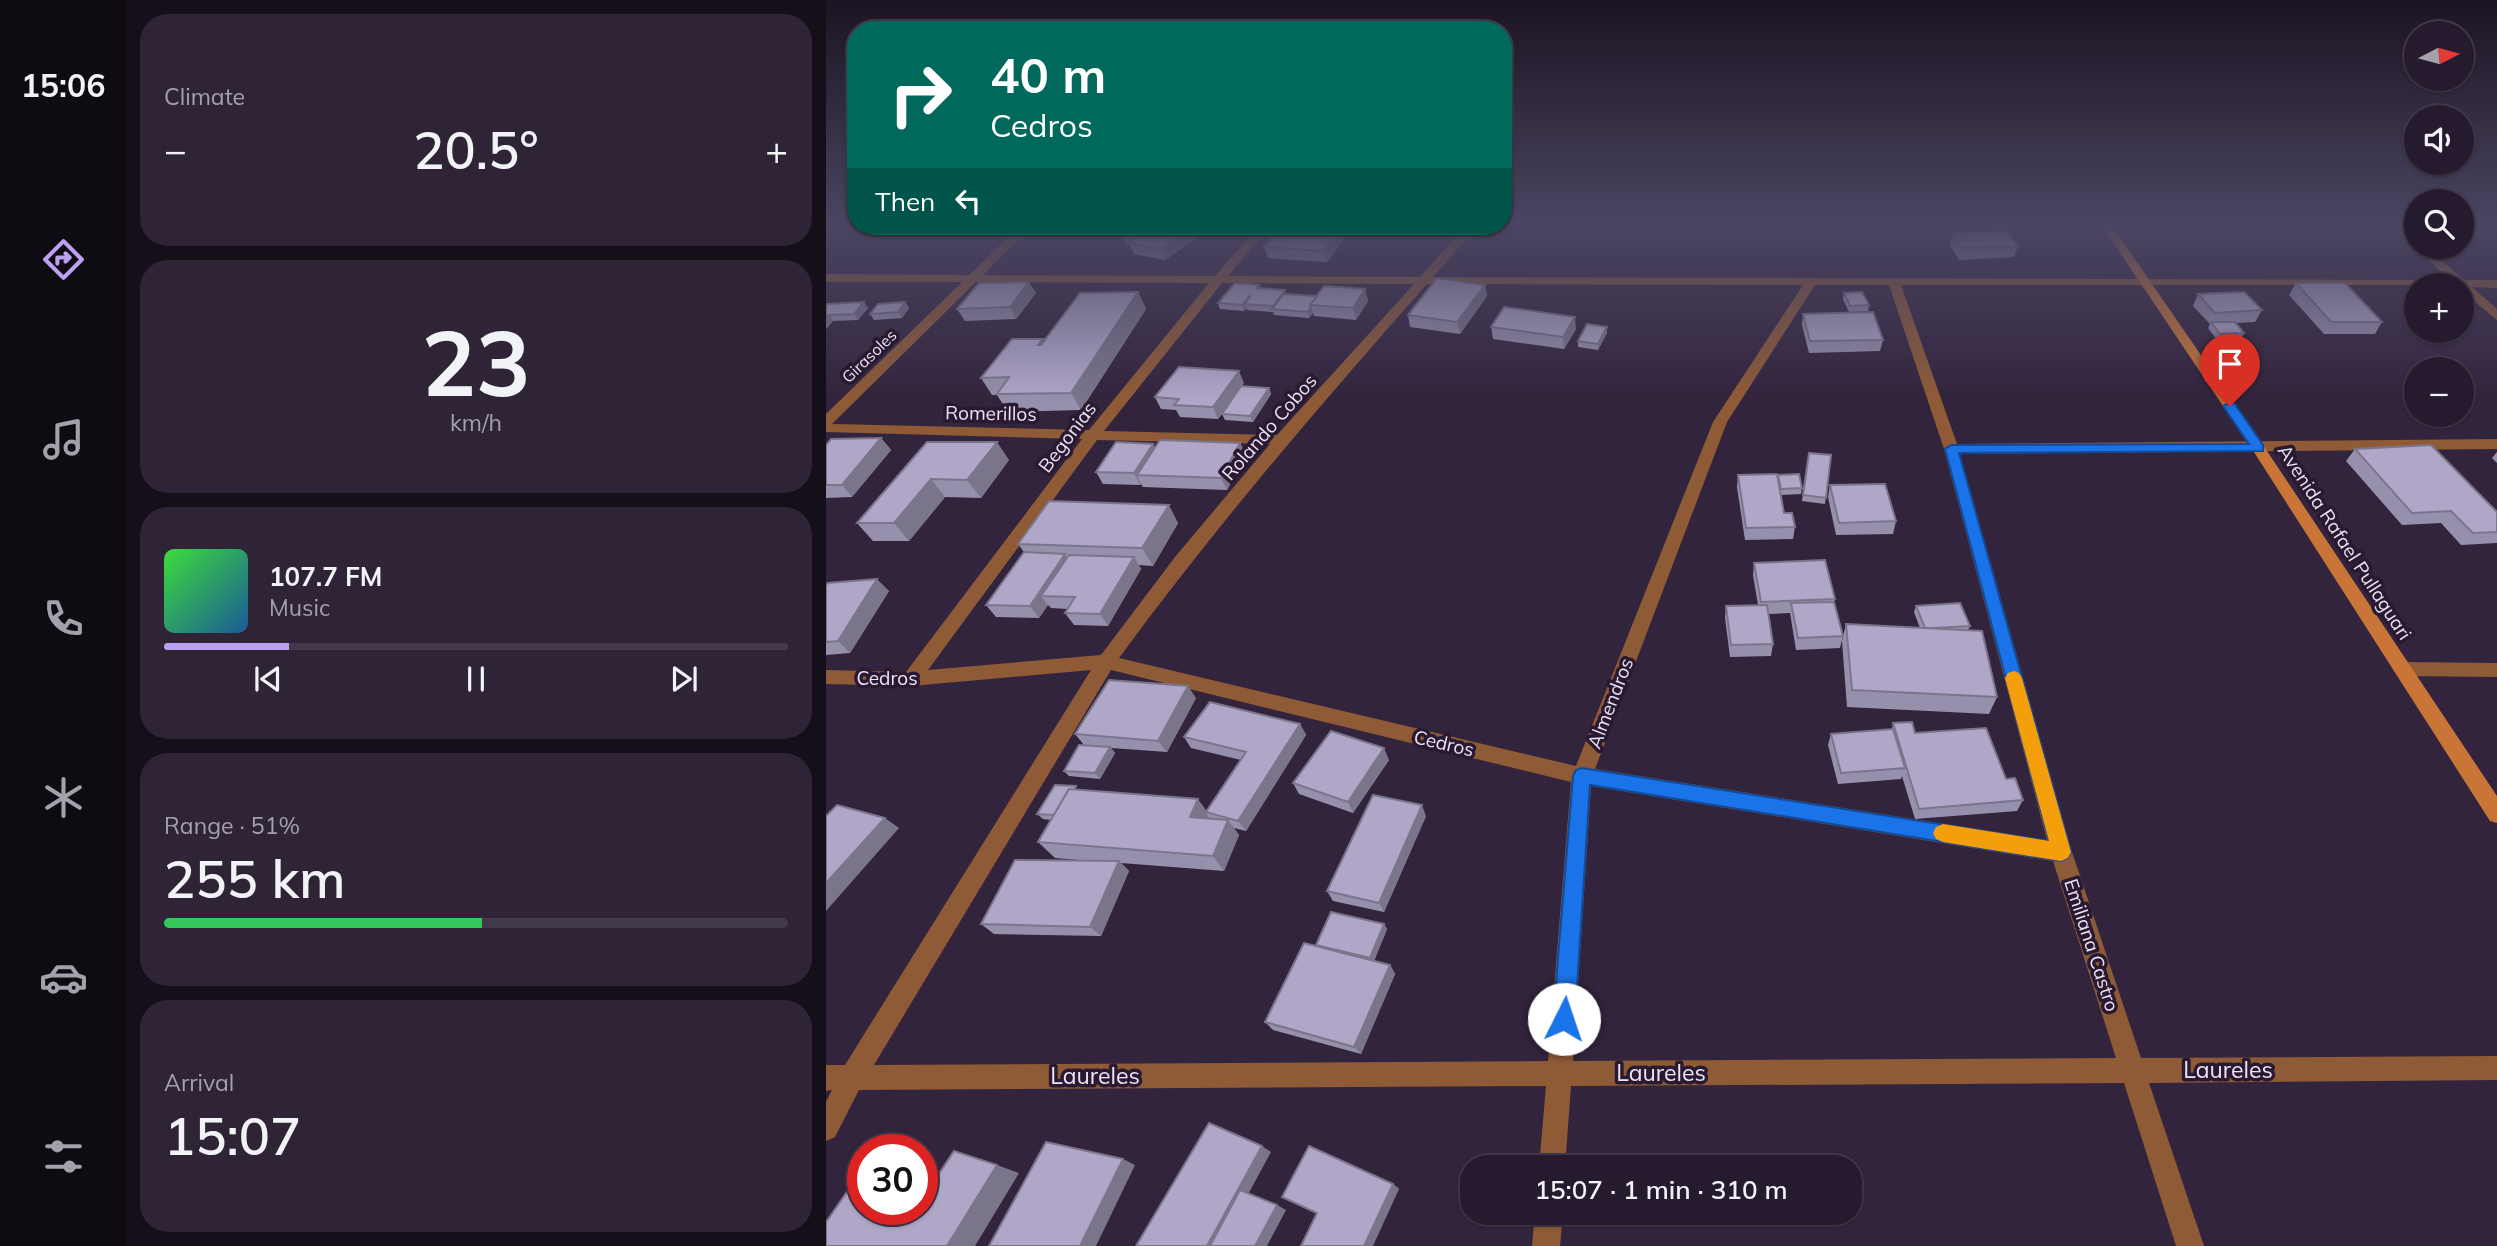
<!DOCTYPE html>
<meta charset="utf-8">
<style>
:root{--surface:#261b2e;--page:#2e2436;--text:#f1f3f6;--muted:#a4a1aa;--line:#42394a;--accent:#bca0f2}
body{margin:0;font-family:Mulish,sans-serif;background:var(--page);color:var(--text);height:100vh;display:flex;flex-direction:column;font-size:26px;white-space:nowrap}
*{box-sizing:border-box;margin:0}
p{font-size:23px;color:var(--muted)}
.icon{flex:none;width:38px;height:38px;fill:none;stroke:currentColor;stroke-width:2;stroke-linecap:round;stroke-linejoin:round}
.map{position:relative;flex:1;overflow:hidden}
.panel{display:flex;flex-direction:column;gap:14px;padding:14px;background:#150f19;width:700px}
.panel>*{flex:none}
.hud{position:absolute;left:21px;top:21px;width:665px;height:214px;border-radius:28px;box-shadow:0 2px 5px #0004,0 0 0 2px var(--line);background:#00695c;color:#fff;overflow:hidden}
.needle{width:46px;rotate:84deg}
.buttons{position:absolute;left:1578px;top:21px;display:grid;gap:14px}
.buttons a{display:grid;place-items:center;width:70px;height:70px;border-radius:50%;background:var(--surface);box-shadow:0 2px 5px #0004,0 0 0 2px var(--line);font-size:35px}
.speed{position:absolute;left:21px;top:1134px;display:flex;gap:14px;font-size:35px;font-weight:700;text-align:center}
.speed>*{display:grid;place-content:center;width:91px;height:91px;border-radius:50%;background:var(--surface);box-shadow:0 2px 5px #0004,0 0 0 2px var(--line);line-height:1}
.speed .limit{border:10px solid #d22;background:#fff;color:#111}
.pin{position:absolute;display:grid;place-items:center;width:60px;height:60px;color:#fff;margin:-72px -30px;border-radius:50% 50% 50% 0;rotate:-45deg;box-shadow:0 0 7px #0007}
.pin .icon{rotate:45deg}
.me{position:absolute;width:77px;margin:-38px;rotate:4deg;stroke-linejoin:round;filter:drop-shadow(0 0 5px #0008)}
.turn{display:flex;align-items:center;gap:24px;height:147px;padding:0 28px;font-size:32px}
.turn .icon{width:91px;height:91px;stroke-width:2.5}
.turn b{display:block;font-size:49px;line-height:60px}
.then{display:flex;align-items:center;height:66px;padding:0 28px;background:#0003;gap:14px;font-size:26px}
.big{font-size:52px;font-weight:600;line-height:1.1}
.panel .card{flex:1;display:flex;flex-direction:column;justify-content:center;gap:10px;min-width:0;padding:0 24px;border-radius:28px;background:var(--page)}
.panel .dial{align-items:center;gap:0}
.dial b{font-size:91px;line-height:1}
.song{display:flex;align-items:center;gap:21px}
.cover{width:84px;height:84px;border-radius:10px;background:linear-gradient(135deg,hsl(120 70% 55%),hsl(210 70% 35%))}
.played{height:7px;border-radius:4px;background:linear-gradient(90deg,var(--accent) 20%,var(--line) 20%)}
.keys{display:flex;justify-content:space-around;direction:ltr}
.heat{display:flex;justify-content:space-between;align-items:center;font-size:38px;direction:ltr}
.charge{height:10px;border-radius:5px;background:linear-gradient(90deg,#34c759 51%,var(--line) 0)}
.trip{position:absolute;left:634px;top:1155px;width:402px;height:70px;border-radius:28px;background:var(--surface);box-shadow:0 2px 5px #0004,0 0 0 2px var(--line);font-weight:600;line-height:70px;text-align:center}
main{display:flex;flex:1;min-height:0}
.dock{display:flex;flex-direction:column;width:126px;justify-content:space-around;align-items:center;background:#0f0b12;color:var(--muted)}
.dock .icon{width:49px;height:49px}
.dock .active{color:var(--accent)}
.dock b{font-size:32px;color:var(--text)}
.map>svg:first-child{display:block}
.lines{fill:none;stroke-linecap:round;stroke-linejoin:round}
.street{fill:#8f5b37;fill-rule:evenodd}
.secondary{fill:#c87537;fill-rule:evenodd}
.wall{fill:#9790ac}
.shaded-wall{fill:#7b758c}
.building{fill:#b0a7c8;stroke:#7b758c;stroke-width:2}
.route{fill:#1a73e8;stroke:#114b97;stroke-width:2}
.slow{fill:#f59e0b}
.labels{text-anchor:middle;stroke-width:7;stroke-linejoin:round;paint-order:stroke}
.far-street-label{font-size:16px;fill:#ede3f4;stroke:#291a32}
.street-label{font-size:19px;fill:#ede3f4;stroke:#291a32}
.near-street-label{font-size:23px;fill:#ede3f4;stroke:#291a32}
</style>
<main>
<nav class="dock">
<b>15:06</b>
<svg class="icon active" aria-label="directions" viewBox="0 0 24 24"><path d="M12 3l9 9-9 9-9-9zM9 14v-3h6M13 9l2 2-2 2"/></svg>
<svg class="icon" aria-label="music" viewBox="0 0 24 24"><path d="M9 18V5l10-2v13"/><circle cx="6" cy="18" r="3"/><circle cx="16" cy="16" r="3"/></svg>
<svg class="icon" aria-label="phone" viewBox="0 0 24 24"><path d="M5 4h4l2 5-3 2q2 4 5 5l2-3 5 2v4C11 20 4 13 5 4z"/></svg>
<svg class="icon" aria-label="climate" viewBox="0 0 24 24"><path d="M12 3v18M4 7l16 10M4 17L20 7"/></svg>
<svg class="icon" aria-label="car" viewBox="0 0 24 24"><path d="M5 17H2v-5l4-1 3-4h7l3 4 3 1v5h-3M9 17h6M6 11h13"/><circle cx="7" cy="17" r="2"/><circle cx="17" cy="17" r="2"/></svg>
<svg class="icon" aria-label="filters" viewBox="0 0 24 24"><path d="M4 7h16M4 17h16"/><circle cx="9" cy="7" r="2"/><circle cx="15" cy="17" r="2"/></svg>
</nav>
<section class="panel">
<div class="card"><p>Climate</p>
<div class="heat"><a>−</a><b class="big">20.5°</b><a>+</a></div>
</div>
<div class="card dial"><b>23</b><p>km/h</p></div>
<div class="card">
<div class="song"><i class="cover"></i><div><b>107.7 FM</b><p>Music</p></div></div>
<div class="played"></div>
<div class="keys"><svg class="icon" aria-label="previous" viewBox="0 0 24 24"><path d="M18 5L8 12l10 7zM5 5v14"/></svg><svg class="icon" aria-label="pause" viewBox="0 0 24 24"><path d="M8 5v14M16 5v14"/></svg><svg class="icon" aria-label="next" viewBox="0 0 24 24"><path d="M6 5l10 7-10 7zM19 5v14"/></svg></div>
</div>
<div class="card"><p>Range · 51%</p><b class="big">255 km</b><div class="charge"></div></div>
<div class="card"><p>Arrival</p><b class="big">15:07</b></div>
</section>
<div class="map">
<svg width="1671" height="1246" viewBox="0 0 1671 1246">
<rect width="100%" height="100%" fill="#33243d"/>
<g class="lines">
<!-- street -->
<g class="street">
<path d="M0 226H11L0 233Z"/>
<path d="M194 226H205L157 275 389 276 433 226H444L402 276 594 277 640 226H651L607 277 1624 280 1566 226H1577L1591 238V247H1600L1638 280H1671V288L1646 287 1671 309V320L1636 291V285H1075L1131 444 1671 439V449L1134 454 1246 852 1315 1058 1671 1056V1080L1323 1083 1378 1246H1350L1298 1083 745 1086 739 1167H713L720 1086 33 1090 9 1137 0 1141V1102L6 1090 0 1091V1065H19L265 670 85 686 0 684V670L80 672 256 439 0 432V414L136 282H0V274L143 275ZM150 282 383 283 263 430 6 424ZM396 283 588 284 451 435 278 431ZM601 284 977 285 887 422 750 766 293 658C389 527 494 405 601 284ZM989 285H1063L1118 449 1221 840 769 769 901 422ZM271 440 444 444 349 557 275 655 102 670ZM285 670 745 782 722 1061 48 1065ZM765 786 1227 861 1290 1058 747 1061Z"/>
<path d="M1576 662 1671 663V677L1576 676 1570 674 1567 669 1570 664Z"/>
<path d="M709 1213H737L734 1246H706Z"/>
</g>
<!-- secondary -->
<path class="secondary" d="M1276 226H1286L1437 445 1671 796V823L1664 821 1426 449Z"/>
</g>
<!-- wall -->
<g class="wall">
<path d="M388 226 339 260 308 254 304 245 300 244 295 233Z"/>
<path d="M456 226H519L521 235 501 262 442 258 438 247Z"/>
<path d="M1127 233 1192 246 1188 257 1133 260 1124 245Z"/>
<path d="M1470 283 1556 322 1549 334H1498L1463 295Z"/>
<path d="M433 285 434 288 461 294 491 296 539 289 542 301 530 320 488 316 487 313 483 318 448 315 447 312 421 310V308L418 311 394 309 392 303Z"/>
<path d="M659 285 661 296 634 334 584 327 582 315Z"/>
<path d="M312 292 320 309 255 410 182 412 171 395H166L155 378 218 341Z"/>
<path d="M210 293 190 319 139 321 131 309Z"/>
<path d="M1018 293 1043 305 1042 311 1023 312 1017 299Z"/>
<path d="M1372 294 1436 310 1429 322 1410 323 1418 333 1415 339 1391 340 1382 328 1384 324 1367 306Z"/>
<path d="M79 302 83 308 76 318 48 320 44 314Z"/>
<path d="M0 304 42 308 32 320 7 321 0 329Z"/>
<path d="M977 314 1057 340 1054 351 983 353 976 325Z"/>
<path d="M665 327 750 329 738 349 667 339Z"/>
<path d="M781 327V333L772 350 752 347V341Z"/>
<path d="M418 383 416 386 443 388 445 394 427 422 399 420 396 414 392 419 354 417 350 410 335 409 329 397Z"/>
<path d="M55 438 65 450 26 497 0 498V445Z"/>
<path d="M101 442 183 460 155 498 119 497 83 541H47L31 523Z"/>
<path d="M414 443 420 455 401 490 317 487 315 484 314 485 277 484 270 472 327 444 329 448Z"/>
<path d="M1529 449 1671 512V543L1635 545 1615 523 1576 525 1520 461Z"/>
<path d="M1671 452V463L1666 458Z"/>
<path d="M983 453 1005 455 999 504 976 501Z"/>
<path d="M912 475 951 477 976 488 975 494 955 495 958 513 969 527 967 539 919 540 911 487Z"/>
<path d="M1004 485 1070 521 1067 534 1010 535 1002 497Z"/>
<path d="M352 523 327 566 313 565 315 569 282 626 248 625 239 613 242 609 225 608 222 605 213 618 170 617 160 605 198 552 192 544Z"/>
<path d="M928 563 1009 599 1008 602 1017 636 1014 648 970 650 964 613 942 614 947 644 945 656 904 657 899 618 900 606 932 605 927 575Z"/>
<path d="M0 585 63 591 24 653 0 655Z"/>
<path d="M1090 606 1144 626 1142 630 1171 697 1163 714 1021 707 1016 641 1020 624 1094 628 1088 612Z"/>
<path d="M370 698 341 752 285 748 289 753 274 779 243 776 238 771 258 745 249 734Z"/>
<path d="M1067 723 1180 779 1197 800 1191 811 1089 819 1076 776 1075 779 1012 784 1002 745 1005 734 1066 729Z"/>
<path d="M474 724 480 735 420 831 408 828 413 835 398 871 295 863 303 871 275 936 168 934 155 924 266 861 229 858 212 842 225 820 217 819 211 814 254 790 381 811 415 760 365 748 358 737Z"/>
<path d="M563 760 527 813 473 794 467 783Z"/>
<path d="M600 816 558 912 507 901 501 891Z"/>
<path d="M558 924 561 929 548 961 564 965 569 974 535 1054 447 1030 439 1022Z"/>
<path d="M567 1184 573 1189 491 1214 456 1197Z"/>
</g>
<!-- shaded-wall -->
<g class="shaded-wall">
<path d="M368 226H388L339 260 334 249Z"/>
<path d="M517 226H519L521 235 501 262 497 251Z"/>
<path d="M203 282 210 293 190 319 184 307Z"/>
<path d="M659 285 661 296 634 334 631 322Z"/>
<path d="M539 289 542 301 530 320 527 308Z"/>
<path d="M312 292 320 309 255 410 245 393Z"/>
<path d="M425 295 419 304 421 308 418 311 416 305Z"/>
<path d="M38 302 42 308 32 320 28 314Z"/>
<path d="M79 302 83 308 76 318 72 312Z"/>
<path d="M485 307 487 313 483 318 481 312Z"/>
<path d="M3 315 7 321 0 329V318Z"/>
<path d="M749 317 750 329 738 349 737 337Z"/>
<path d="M781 327V333L772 350V344Z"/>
<path d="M413 371 418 383 392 419 387 407Z"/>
<path d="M443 388 445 394 427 422 424 416Z"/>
<path d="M55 438 65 450 26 497 16 485Z"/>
<path d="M171 442 183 460 155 498 141 480Z"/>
<path d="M414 443 420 455 401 490 395 478Z"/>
<path d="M327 444 333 456 311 475 315 484 314 485 308 473Z"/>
<path d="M105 479 119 497 83 541 68 523Z"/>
<path d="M343 505 352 523 327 566 316 548Z"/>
<path d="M239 554 247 566 215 596 222 605 213 618 204 606Z"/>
<path d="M308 557 315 569 282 626 274 614Z"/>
<path d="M51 579 63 591 24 653 12 641Z"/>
<path d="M362 686 370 698 341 752 332 741Z"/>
<path d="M474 724 480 735 420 831 412 821Z"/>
<path d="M284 747 289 753 274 779 269 773Z"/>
<path d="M558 748 563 760 527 813 522 802Z"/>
<path d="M372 799 382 813 380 812 383 817 376 833 364 817Z"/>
<path d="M596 805 600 816 558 912 553 903Z"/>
<path d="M59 818 73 828 0 911V883Z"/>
<path d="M402 820 413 835 398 871 387 856Z"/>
<path d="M293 861 303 871 275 936 264 927Z"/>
<path d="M558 924 561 929 547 963 544 958Z"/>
<path d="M564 965 569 974 535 1054 528 1047Z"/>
<path d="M436 1146 445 1152 394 1246H381Z"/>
<path d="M297 1159 309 1165 270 1246H254Z"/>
<path d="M171 1165 193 1173 149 1246H121Z"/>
<path d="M567 1184 573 1189 547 1246H538Z"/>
<path d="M451 1205 460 1210 441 1246H429Z"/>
</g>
<!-- building -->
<g class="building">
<path d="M306 226H368L334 249 303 243 312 236 295 233Z"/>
<path d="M456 226H517L497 251 438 247Z"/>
<path d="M1181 231 1192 246 1136 248 1127 233Z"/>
<path d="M611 278 659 285 631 322 582 315Z"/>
<path d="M203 282 184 307 131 309 153 283Z"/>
<path d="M409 283 433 285 431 288 459 290 447 306 419 304 425 295 416 305 392 303Z"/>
<path d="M1470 283H1519L1556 322H1505Z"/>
<path d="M498 286 539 289 527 308 484 305Z"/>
<path d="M312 292 245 393 171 394 183 377 155 378 186 339H217L212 345H215L254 293Z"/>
<path d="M1036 292 1043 305 1024 306 1018 293Z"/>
<path d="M1418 292 1436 310 1389 313 1372 294Z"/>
<path d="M458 294 491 296 484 305 485 307 481 312 446 309Z"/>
<path d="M38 302 28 314 3 315 0 318V304Z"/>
<path d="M79 302 72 312 44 314 52 304Z"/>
<path d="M678 307 749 317 737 337 665 327Z"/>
<path d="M1047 312 1057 340 984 341 977 314Z"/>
<path d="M1385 322H1409L1418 333 1394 334Z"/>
<path d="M761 324 781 327 772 344 752 341Z"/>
<path d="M353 367 413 371 387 407 348 405 353 399 329 397Z"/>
<path d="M415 386 443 388 424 416 396 414Z"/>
<path d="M55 438 16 485H0V445L5 439Z"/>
<path d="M334 440 414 443 395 478 311 475Z"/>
<path d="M101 442H171L141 480 105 479 68 523H31Z"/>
<path d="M290 442 327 444 308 473 270 472Z"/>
<path d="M1605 445 1671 512V532L1647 533 1625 511 1586 513 1529 449Z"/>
<path d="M983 453 1005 455 1000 498 977 495Z"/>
<path d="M951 474 958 513H966L969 527 920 528 912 475Z"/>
<path d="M973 474 976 488 955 489 952 475Z"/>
<path d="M1059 484 1070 521 1013 523 1004 485Z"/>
<path d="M223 501 343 505 316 548 192 544Z"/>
<path d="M198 552 239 554 204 606 160 605Z"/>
<path d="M243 555 308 557 274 614 239 613 249 597 215 596Z"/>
<path d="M999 560 1009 599 935 602 928 563Z"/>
<path d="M51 579 12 641 0 642V585L2 583Z"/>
<path d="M1008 602 1017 636 972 638 965 603Z"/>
<path d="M1134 603 1144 626 1108 628H1099L1090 606Z"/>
<path d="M941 605 947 644 905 645 900 606Z"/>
<path d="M1020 624 1156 631 1171 697 1026 690Z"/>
<path d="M283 680 362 686 332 741 249 734Z"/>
<path d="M384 702 474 724 412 821 380 812 420 752 358 737Z"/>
<path d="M1086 722 1089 733 1160 728 1180 779 1189 778 1197 800 1093 809 1067 723Z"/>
<path d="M1067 729 1079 768 1015 773 1005 734Z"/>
<path d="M505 731 558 748 522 802 467 783Z"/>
<path d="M253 745 284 747 269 773 238 771Z"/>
<path d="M229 785 250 786 248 790 243 789 228 815 211 814Z"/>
<path d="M243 789 372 799 364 817 402 820 387 856 212 842Z"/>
<path d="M547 795 596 805 553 903 501 891Z"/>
<path d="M11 805 59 818 0 883V816Z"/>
<path d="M189 860 293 861 264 927 155 924Z"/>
<path d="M505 912 558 924 544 958 490 945Z"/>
<path d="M478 943 564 965 528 1047 439 1022Z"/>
<path d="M383 1123 436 1146 381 1246H310Z"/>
<path d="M220 1142 297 1159 254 1246H163Z"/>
<path d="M483 1146 567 1184 538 1246H475L491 1213 456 1197Z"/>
<path d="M128 1151 171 1165 121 1246H0V1222L37 1169V1209H96V1170L112 1175Z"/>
<path d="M414 1190 451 1205 429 1246H384Z"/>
</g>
<!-- sky -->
<linearGradient id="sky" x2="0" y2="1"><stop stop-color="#1c1422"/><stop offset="0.56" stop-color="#4a4562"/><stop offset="1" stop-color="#4a4562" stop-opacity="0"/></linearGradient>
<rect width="1671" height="400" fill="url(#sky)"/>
<!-- route -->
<path class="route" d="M1404 402 1408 403 1437 445V451L1133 453 1245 852 1242 858 1235 861 764 785 749 1019 745 1027 738 1030 730 1027 727 1019 747 776 750 770 756 768 1223 841 1119 449 1125 445 1423 444 1397 406Z"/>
<!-- slow -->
<path class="slow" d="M1188 671 1193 673 1196 678 1245 852 1242 858 1235 861 1117 842 1110 839 1107 833 1110 827 1117 824 1223 841 1179 678 1182 673Z"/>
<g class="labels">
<!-- far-street labels -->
<g class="far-street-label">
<text transform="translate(43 356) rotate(-44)" y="6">Girasoles</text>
</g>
<!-- street labels -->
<g class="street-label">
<text transform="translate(165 413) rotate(1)" y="7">Romerillos</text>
<text transform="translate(443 427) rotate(-49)" y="7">Rolando Cobos</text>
<text transform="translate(241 437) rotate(-53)" y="7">Begonias</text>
<text transform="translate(1519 542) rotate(57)" y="7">Avenida Rafael Pullaguari</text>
<text x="61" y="685">Cedros</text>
<text transform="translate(784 703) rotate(-69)" y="7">Almendros</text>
<text transform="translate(618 743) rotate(13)" y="7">Cedros</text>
<text transform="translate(1266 945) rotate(72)" y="7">Emiliana Castro</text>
</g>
<!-- near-street labels -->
<g class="near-street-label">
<text x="1402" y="1078">Laureles</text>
<text x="835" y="1081">Laureles</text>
<text x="269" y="1084">Laureles</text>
</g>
</g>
</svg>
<div class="buttons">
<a><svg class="needle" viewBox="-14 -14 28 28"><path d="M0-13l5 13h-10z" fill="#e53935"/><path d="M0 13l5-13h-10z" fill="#a4a1aa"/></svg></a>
<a><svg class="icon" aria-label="sound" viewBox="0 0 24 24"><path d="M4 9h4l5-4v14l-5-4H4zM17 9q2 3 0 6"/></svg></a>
<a><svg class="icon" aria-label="search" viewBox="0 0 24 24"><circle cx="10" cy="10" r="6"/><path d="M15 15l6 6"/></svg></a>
<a>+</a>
<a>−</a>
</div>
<div class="speed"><div class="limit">30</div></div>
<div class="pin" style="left:1404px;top:406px;background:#d93025"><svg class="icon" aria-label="arrive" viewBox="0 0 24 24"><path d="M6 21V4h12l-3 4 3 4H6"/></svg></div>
<svg class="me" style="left:738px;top:1019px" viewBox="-20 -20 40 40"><circle r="19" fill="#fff"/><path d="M0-13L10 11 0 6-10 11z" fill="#1a73e8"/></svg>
<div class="trip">15:07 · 1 min · 310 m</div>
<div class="hud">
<div class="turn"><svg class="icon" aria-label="right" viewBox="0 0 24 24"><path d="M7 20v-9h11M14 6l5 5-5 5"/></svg><div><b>40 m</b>Cedros</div></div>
<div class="then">Then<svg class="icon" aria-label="left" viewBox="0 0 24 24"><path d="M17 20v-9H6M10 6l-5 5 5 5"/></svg></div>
</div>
</div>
</main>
